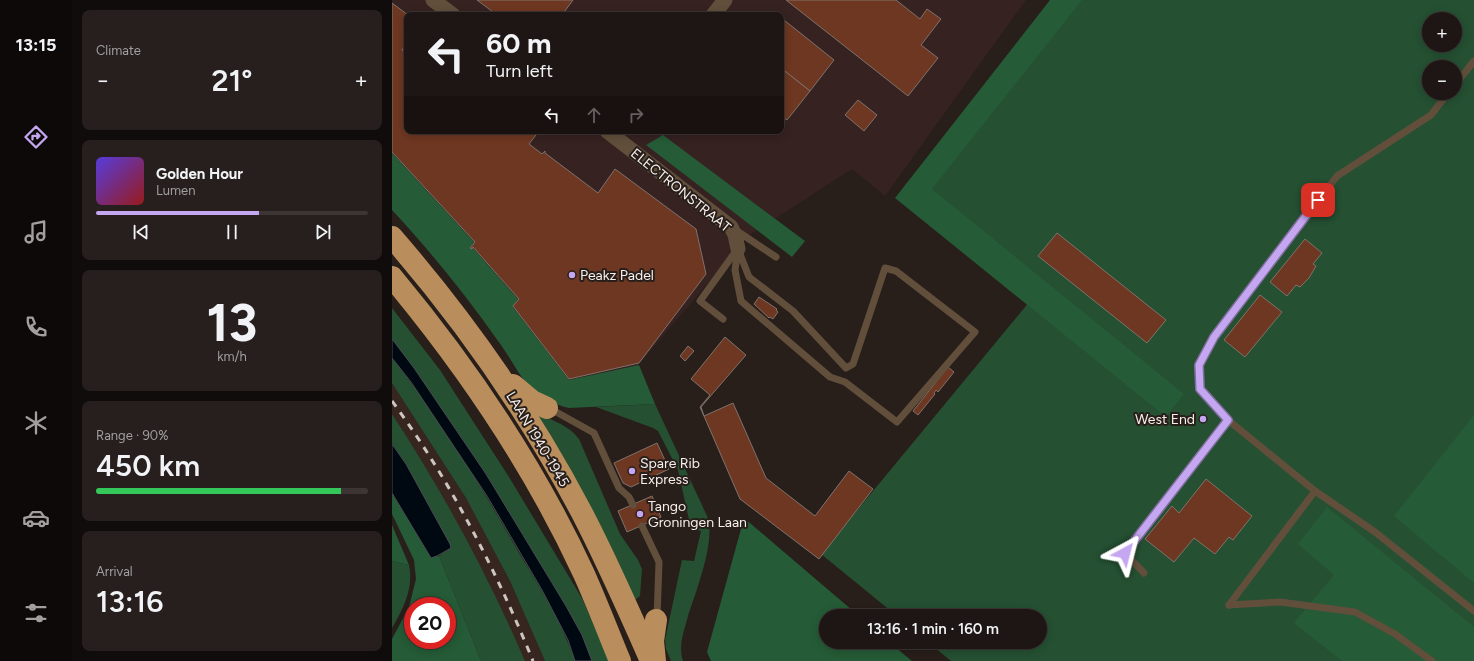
<!DOCTYPE html>
<meta charset="utf-8">
<style>
:root{--surface:#1e1614;--page:#261f1d;--text:#f1f3f6;--muted:#a19fa0;--line:#3c3534;--accent:#c5a7f1}
body{margin:0;font-family:Figtree,sans-serif;background:var(--page);color:var(--text);height:100vh;display:flex;flex-direction:column;font-size:15px;white-space:nowrap}
*{box-sizing:border-box;margin:0}
p{font-size:13px;color:var(--muted)}
.icon{flex:none;width:22px;height:22px;fill:none;stroke:currentColor;stroke-width:2;stroke-linecap:round;stroke-linejoin:round}
.map{position:relative;flex:1;overflow:hidden}
.sheet{display:flex;flex-direction:column;gap:10px;padding:10px;background:#100c0b;width:320px}
.sheet>*{flex:none}
.hud{position:absolute;left:12px;top:12px;width:380px;height:122px;border-radius:8px;box-shadow:0 2px 10px #0003,0 0 0 1px var(--line);background:#1e1614;color:var(--text);overflow:hidden}
.buttons{position:absolute;left:1030px;top:12px;display:grid;gap:8px}
.buttons a{display:grid;place-items:center;width:40px;height:40px;border-radius:50%;background:var(--surface);box-shadow:0 2px 10px #0003,0 0 0 1px var(--line);font-size:20px}
.speed{position:absolute;left:12px;top:597px;display:flex;gap:8px;font-size:20px;font-weight:700;text-align:center}
.speed>*{display:grid;place-content:center;width:52px;height:52px;border-radius:50%;background:var(--surface);box-shadow:0 2px 10px #0003,0 0 0 1px var(--line);line-height:1}
.speed .limit{border:6px solid #d22;background:#fff;color:#111}
.pin{position:absolute;display:grid;place-items:center;width:34px;height:34px;color:#fff;margin:-17px;border-radius:8px;box-shadow:0 2px 6px #0006}
.me{position:absolute;width:44px;margin:-22px;rotate:38deg;stroke-linejoin:round;filter:drop-shadow(0 0 3px #0008)}
.turn{display:flex;align-items:center;gap:14px;height:84px;padding:0 16px;font-size:18px}
.turn .icon{width:52px;height:52px;stroke-width:2.5}
.turn b{display:block;font-size:28px;line-height:34px}
.lanes{display:flex;align-items:center;height:38px;padding:0 16px;background:#0003;justify-content:center;gap:20px;direction:ltr}
.lanes .off{opacity:.35}
.big{font-size:30px;font-weight:600;line-height:1.1}
.sheet .tile{flex:1;display:flex;flex-direction:column;justify-content:center;gap:6px;min-width:0;padding:0 14px;border-radius:8px;background:var(--page)}
.sheet .dial{align-items:center;gap:0}
.dial b{font-size:52px;line-height:1}
.song{display:flex;align-items:center;gap:12px}
.cover{width:48px;height:48px;border-radius:6px;background:linear-gradient(135deg,hsl(250 70% 55%),hsl(0 70% 35%))}
.played{height:4px;border-radius:2px;background:linear-gradient(90deg,var(--accent) 60%,var(--line) 60%)}
.keys{display:flex;justify-content:space-around;direction:ltr}
.heat{display:flex;justify-content:space-between;align-items:center;font-size:22px;direction:ltr}
.charge{height:6px;border-radius:3px;background:linear-gradient(90deg,#34c759 90%,var(--line) 0)}
.trip{position:absolute;left:427px;top:609px;width:228px;height:40px;border-radius:20px;background:var(--surface);box-shadow:0 2px 10px #0003,0 0 0 1px var(--line);font-weight:600;line-height:40px;text-align:center}
main{display:flex;flex:1;min-height:0}
.menu{display:flex;flex-direction:column;width:72px;justify-content:space-around;align-items:center;background:#0c0908;color:var(--muted)}
.menu .icon{width:28px;height:28px}
.menu .active{color:var(--accent)}
.menu b{font-size:18px;color:var(--text)}
.map>svg:first-child{display:block}
.industrial{fill:#352221;fill-rule:evenodd}
.built{fill:#372620}
.green{fill:#255032;fill-rule:evenodd}
.forest{fill:#255b36;fill-rule:evenodd}
.water{fill:#000812;stroke:#4a4d53}
.building{fill:#6e3721;stroke:#7f726d}
.lines{fill:none;stroke-linecap:round;stroke-linejoin:round}
.lane{stroke:#614f3c;stroke-width:7}
.street{stroke:#614f3c;stroke-width:15}
.highway{stroke:#ba8e5c;stroke-width:22}
.rail{stroke:#cec5c2;stroke-width:3;stroke-dasharray:7 7;stroke-linecap:butt}
.route-casing{stroke:#806d9d;stroke-width:10}
.route{stroke:#c5a7f1;stroke-width:7}
.poi-dot{fill:#c5a7f1;stroke:#281e1a;stroke-width:1.5}
.labels{text-anchor:middle;stroke-width:4;stroke-linejoin:round;paint-order:stroke}
.street-label{font-size:14px;fill:#f7efec;stroke:#281e1a}
.poi-label{font-size:14px;fill:#f7efec;stroke:#281e1a;text-anchor:start}
</style>
<main>
<nav class="menu">
<b>13:15</b>
<svg class="icon active" aria-label="directions" viewBox="0 0 24 24"><path d="M12 3l9 9-9 9-9-9zM9 14v-3h6M13 9l2 2-2 2"/></svg>
<svg class="icon" aria-label="music" viewBox="0 0 24 24"><path d="M9 18V5l10-2v13"/><circle cx="6" cy="18" r="3"/><circle cx="16" cy="16" r="3"/></svg>
<svg class="icon" aria-label="phone" viewBox="0 0 24 24"><path d="M5 4h4l2 5-3 2q2 4 5 5l2-3 5 2v4C11 20 4 13 5 4z"/></svg>
<svg class="icon" aria-label="climate" viewBox="0 0 24 24"><path d="M12 3v18M4 7l16 10M4 17L20 7"/></svg>
<svg class="icon" aria-label="car" viewBox="0 0 24 24"><path d="M5 17H2v-5l4-1 3-4h7l3 4 3 1v5h-3M9 17h6M6 11h13"/><circle cx="7" cy="17" r="2"/><circle cx="17" cy="17" r="2"/></svg>
<svg class="icon" aria-label="filters" viewBox="0 0 24 24"><path d="M4 7h16M4 17h16"/><circle cx="9" cy="7" r="2"/><circle cx="15" cy="17" r="2"/></svg>
</nav>
<section class="sheet">
<div class="tile"><p>Climate</p>
<div class="heat"><a>−</a><b class="big">21°</b><a>+</a></div>
</div>
<div class="tile">
<div class="song"><i class="cover"></i><div><b>Golden Hour</b><p>Lumen</p></div></div>
<div class="played"></div>
<div class="keys"><svg class="icon" aria-label="previous" viewBox="0 0 24 24"><path d="M18 5L8 12l10 7zM5 5v14"/></svg><svg class="icon" aria-label="pause" viewBox="0 0 24 24"><path d="M8 5v14M16 5v14"/></svg><svg class="icon" aria-label="next" viewBox="0 0 24 24"><path d="M6 5l10 7-10 7zM19 5v14"/></svg></div>
</div>
<div class="tile dial"><b>13</b><p>km/h</p></div>
<div class="tile"><p>Range · 90%</p><b class="big">450 km</b><div class="charge"></div></div>
<div class="tile"><p>Arrival</p><b class="big">13:16</b></div>
</section>
<div class="map">
<svg width="1082" height="661" viewBox="0 0 1082 661">
<rect width="100%" height="100%" fill="#281e1a"/>
<!-- industrial -->
<path class="industrial" d="M0 0H634L493 196 460 169 356 236 243 369 157 396 0 177ZM15 15H389V131H15Z"/>
<!-- built -->
<path class="built" d="M0 383 74 498 118 581 153 661H133L95 579 41 480 0 414Z"/>
<!-- green -->
<g class="green">
<path d="M678 0H1082V661H559L536 642H648V616H505L429 554 652 284 529 183ZM1037 19H1063V45H1037ZM1037 67H1063V93H1037Z"/>
<path d="M0 308 48 370 117 477 191 600 217 661H200L190 635 174 606 94 474 22 368 0 339Z"/>
<path d="M0 358C47 417 86 481 123 546 145 583 169 620 183 661H153L118 581 74 498 0 383Z"/>
<path d="M263 404 316 518C323 543 304 591 296 616 292 632 286 645 291 661H279L274 649 273 640 290 560 302 561 309 531 299 529 286 470 266 431 261 428 204 407Z"/>
<path d="M142 410C158 421 175 423 187 439L228 534 246 560 250 569 248 596 243 600Z"/>
<path d="M0 414C51 492 96 575 133 661H89L47 556 58 548V544L14 464 0 443Z"/>
<path d="M0 561 17 565C22 588 11 609 0 628Z"/>
</g>
<!-- forest -->
<g class="forest">
<path d="M658 0H690L540 189 792 394 774 417 503 198Z"/>
<path d="M271 135 413 241 400 257 254 145Z"/>
<path d="M0 153 82 242 78 248 79 249 81 248 126 299 121 307 177 380 247 365 263 404 177 408C163 405 147 397 137 386 125 373 117 355 106 341 74 295 38 251 0 210Z"/>
<path d="M1082 415V583L1002 516Z"/>
<path d="M0 493 39 557 47 556 89 661H0V639L17 607 24 579 22 560 0 514ZM21 606H55V640H21Z"/>
<path d="M935 507 1082 627V661H950L902 623 942 575 906 544Z"/>
<path d="M352 518 467 616H434V642H497L520 661H319L315 652Z"/>
<path d="M0 525 17 565 0 561Z"/>
</g>
<!-- water -->
<g class="water">
<path d="M0 339 22 368 94 474 174 606 190 635 200 661H183L176 640 150 590 95 496 19 382 0 358Z"/>
<path d="M0 444 14 464 58 544 59 548 45 556 39 558 0 493Z"/>
</g>
<!-- building -->
<g class="building">
<path d="M85 0H181L170 15H105Z"/>
<path d="M394 0H504L528 19 535 9 549 19 529 45 546 58 516 96Z"/>
<path d="M0 3 16 15 15 43 10 50 15 53V131H119L124 134 126 131H144L142 133 144 135 137 144 150 154 153 151V153L206 193 223 169 304 229 314 274 247 363 177 379 121 306 127 299 81 247 80 249 78 248 83 242 0 152Z"/>
<path d="M392 20 442 60 418 91 389 68V24Z"/>
<path d="M389 68 418 91 395 120 389 116Z"/>
<path d="M466 100 485 115 472 131 453 115Z"/>
<path d="M665 233 774 320 755 343 646 256Z"/>
<path d="M913 239 930 253 921 264 924 266 917 278 908 287 904 285 895 296 878 282Z"/>
<path d="M868 295 890 312 853 357 832 340Z"/>
<path d="M367 297 385 309 384 310 386 312 381 319 378 317 377 318 362 304Z"/>
<path d="M333 337 354 355 309 407 312 416 308 407 318 395 299 379Z"/>
<path d="M296 346 302 351 293 361 288 356Z"/>
<path d="M556 367 562 372 546 392 544 390 542 393 543 394 526 415 521 411Z"/>
<path d="M341 403 374 478 423 516 457 471 481 489 427 559 348 499 312 416Z"/>
<path d="M265 443 277 469 239 487 231 483 222 463Z"/>
<path d="M814 479 860 516 841 540 837 537 823 554 802 538 782 562 753 539 780 506 787 513Z"/>
<path d="M260 496 269 517 235 532 226 511Z"/>
</g>
<g class="lines">
<!-- lane -->
<g class="lane">
<path d="M1063 85 1082 61"/>
<path d="M1056 93 1039 115 945 176 822 337 807 365 809 389 836 420 923 491 983 532 1082 611"/>
<path d="M342 229 384 257"/>
<path d="M346 249 357 277 401 311 454 368 461 364 493 268 504 271 583 332 505 422 453 382 438 377 349 301 343 270Z"/>
<path d="M331 319 308 301 344 251"/>
<path d="M157 408 202 433 227 488 237 497 241 505"/>
<path d="M250 526 267 562 265 618"/>
<path d="M752 573 733 553 836 420"/>
<path d="M837 605 888 602 963 612 1003 634 1040 661"/>
<path d="M837 605 923 491"/>
</g>
<!-- street -->
<g class="street">
<path d="M41 0 61 15"/>
<path d="M321 15 333 0"/>
<path d="M215 131 339 227 343 235 346 249"/>
</g>
<!-- highway -->
<g class="highway">
<path d="M0 237C73 321 138 414 190 513 215 561 237 611 259 661"/>
<path d="M0 277C75 367 143 468 192 574 205 603 216 632 228 661"/>
<path d="M121 385 140 401 155 408"/>
<path d="M263 661 261 641 264 620"/>
</g>
<!-- rail -->
<path class="rail" d="M0 401C58 480 104 570 141 661"/>
</g>
<g class="lines">
<defs>
<path id="route" d="M733 553 836 420 808 389 807 365 822 337 926 200"/>
</defs>
<!-- route casing -->
<use href="#route" class="route-casing"/>
<!-- route -->
<use href="#route" class="route"/>
</g>
<!-- markers -->
<g class="poi-dot">
<circle cx="180" cy="275" r="4"/>
<circle cx="811" cy="419" r="4"/>
<circle cx="240" cy="471" r="4"/>
<circle cx="248" cy="514" r="4"/>
</g>
<g class="labels">
<!-- street labels -->
<g class="street-label">
<text transform="translate(289 190) rotate(39)" y="5">ELECTRONSTRAAT</text>
<text transform="translate(146 439) rotate(59)" y="5">LAAN 1940-1945</text>
</g>
<!-- poi labels -->
<g class="poi-label">
<text x="188" y="280">Peakz Padel</text>
<text x="803" y="424" text-anchor="end">West End</text>
<text x="248" y="468">Spare Rib<tspan x="248" dy="16">Express</tspan></text>
<text x="256" y="511">Tango<tspan x="256" dy="16">Groningen Laan</tspan></text>
</g>
</g>
</svg>
<div class="buttons">
<a>+</a>
<a>−</a>
</div>
<div class="speed"><div class="limit">20</div></div>
<div class="pin" style="left:926px;top:200px;background:#d93025"><svg class="icon" aria-label="arrive" viewBox="0 0 24 24"><path d="M6 21V4h12l-3 4 3 4H6"/></svg></div>
<svg class="me" style="left:733px;top:553px" viewBox="-20 -20 40 40"><path d="M0-17L14 15 0 8-14 15z" fill="#c5a7f1" stroke="#fff" stroke-width="4"/></svg>
<div class="trip">13:16 · 1 min · 160 m</div>
<div class="hud">
<div class="turn"><svg class="icon" aria-label="left" viewBox="0 0 24 24"><path d="M17 20v-9H6M10 6l-5 5 5 5"/></svg><div><b>60 m</b>Turn left</div></div>
<div class="lanes"><svg class="icon" aria-label="left" viewBox="0 0 24 24"><path d="M17 20v-9H6M10 6l-5 5 5 5"/></svg><svg class="icon off" aria-label="ahead" viewBox="0 0 24 24"><path d="M12 20V5M6 11l6-6 6 6"/></svg><svg class="icon off" aria-label="right" viewBox="0 0 24 24"><path d="M7 20v-9h11M14 6l5 5-5 5"/></svg></div>
</div>
</div>
</main>
